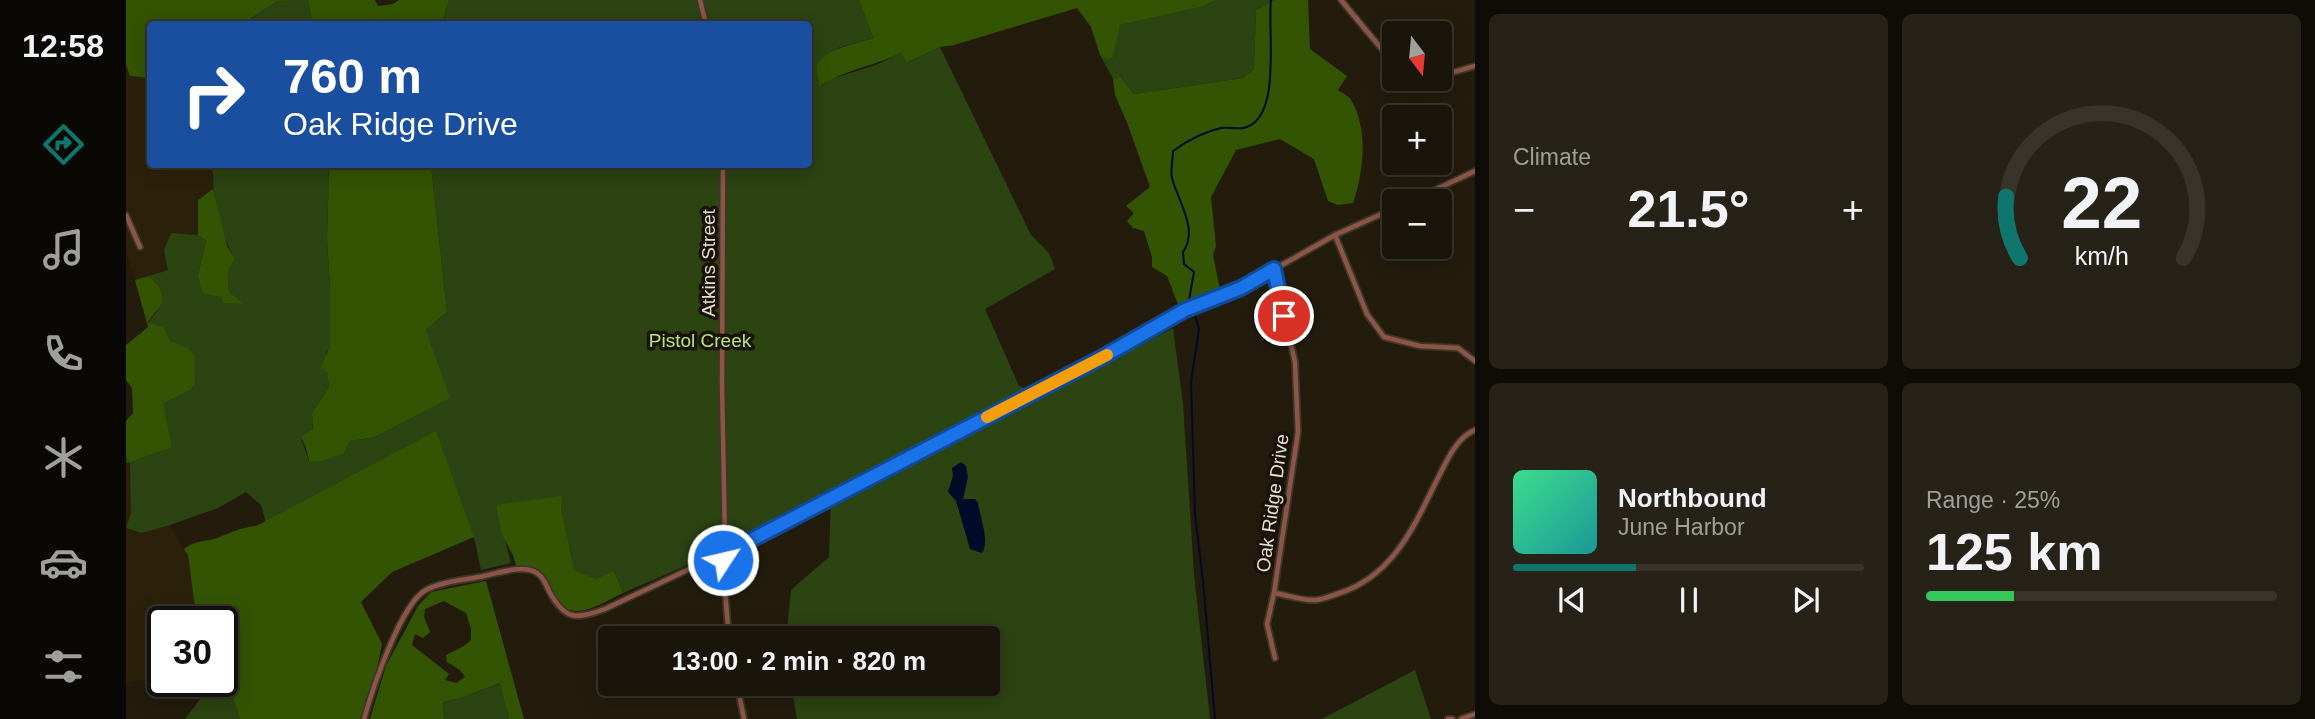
<!DOCTYPE html>
<meta charset="utf-8">
<style>
:root{--surface:#1a150a;--page:#272218;--text:#f1f3f6;--muted:#9f9f9c;--line:#38342b;--accent:#0f766e}
body{margin:0;font-family:Helvetica,sans-serif;background:var(--page);color:var(--text);height:100vh;display:flex;flex-direction:column;font-size:26px;white-space:nowrap}
*{box-sizing:border-box;margin:0}
p{font-size:23px;color:var(--muted)}
.icon{flex:none;width:38px;height:38px;fill:none;stroke:currentColor;stroke-width:2;stroke-linecap:round;stroke-linejoin:round}
.map{position:relative;flex:1;overflow:hidden}
.drawer{display:flex;flex-direction:column;gap:14px;padding:14px;background:#0e0c06;width:840px}
.drawer>*{flex:none}
.banner{position:absolute;left:21px;top:21px;width:665px;height:147px;border-radius:7px;box-shadow:0 4px 18px #0003,0 0 0 2px var(--line);background:#1a4fa0;color:#fff;overflow:hidden}
.needle{width:46px;rotate:164deg}
.tools{position:absolute;left:1256px;top:21px;display:grid;gap:14px}
.tools a{display:grid;place-items:center;width:70px;height:70px;border-radius:7px;background:var(--surface);box-shadow:0 4px 18px #0003,0 0 0 2px var(--line);font-size:35px}
.speed{position:absolute;left:21px;top:606px;display:flex;gap:14px;font-size:35px;font-weight:700;text-align:center}
.speed>*{display:grid;place-content:center;width:91px;height:91px;border-radius:50%;background:var(--surface);box-shadow:0 4px 18px #0003,0 0 0 2px var(--line);line-height:1}
.speed .limit{border:4px solid #111;border-radius:10px;background:#fff;color:#111}
.pin{position:absolute;display:grid;place-items:center;width:60px;height:60px;color:#fff;margin:-30px;border:4px solid #fff;border-radius:50%;box-shadow:0 2px 7px #0007}
.me{position:absolute;width:77px;margin:-38px;rotate:55deg;stroke-linejoin:round;filter:drop-shadow(0 0 5px #0008)}
.turn{display:flex;align-items:center;gap:24px;height:147px;padding:0 21px;font-size:32px}
.turn .icon{width:91px;height:91px;stroke-width:2.5}
.turn b{display:block;font-size:49px;line-height:60px}
.big{font-size:52px;font-weight:700;line-height:1.1}
.drawer .tile{flex:1;display:flex;flex-direction:column;justify-content:center;gap:10px;min-width:0;padding:0 24px;border-radius:10px;background:var(--page)}
.drawer .dial{align-items:center;gap:0}
.dial svg{height:182px;overflow:visible;fill:none;stroke:var(--line);stroke-width:7;stroke-linecap:round;text-anchor:middle}
.dial text{fill:var(--text);stroke:none}
.song{display:flex;align-items:center;gap:21px}
.cover{width:84px;height:84px;border-radius:10px;background:linear-gradient(135deg,hsl(150 70% 55%),hsl(180 70% 35%))}
.played{height:7px;border-radius:4px;background:linear-gradient(90deg,var(--accent) 35%,var(--line) 35%)}
.keys{display:flex;justify-content:space-around;direction:ltr}
.heat{display:flex;justify-content:space-between;align-items:center;font-size:38px;direction:ltr}
.charge{height:10px;border-radius:5px;background:linear-gradient(90deg,#34c759 25%,var(--line) 0)}
.drawer .tiles{flex:1;display:grid;gap:14px;grid-template-columns:repeat(2,1fr)}
.trip{position:absolute;left:472px;top:626px;width:402px;height:70px;border-radius:7px;background:var(--surface);box-shadow:0 4px 18px #0003,0 0 0 2px var(--line);font-weight:700;line-height:70px;text-align:center}
main{display:flex;flex:1;min-height:0}
.dock{display:flex;flex-direction:column;width:126px;justify-content:space-around;align-items:center;background:#0a0804;color:var(--muted)}
.dock .icon{width:49px;height:49px}
.dock .on{color:var(--accent)}
.dock b{font-size:32px;color:var(--text)}
.map>svg:first-child{display:block}
.built{fill:#2b210b}
.green{fill:#2c4312}
.forest{fill:#335403;fill-rule:evenodd}
.water{fill:#000b27}
.lines{fill:none;stroke-linecap:round;stroke-linejoin:round}
.stream{stroke:#000b27;stroke-width:2}
.minor-casing{stroke:#3e3729;stroke-width:8}
.minor{stroke:#8c5548;stroke-width:4.5}
.route-casing{stroke:#114b97;stroke-width:18}
.route{stroke:#1a73e8;stroke-width:12}
.slow{stroke:#f59e0b;stroke-width:12}
.labels{text-anchor:middle;stroke-width:7;stroke-linejoin:round;paint-order:stroke}
.street-label{font-size:19px;fill:#e3dfd5;stroke:#1a1305}
.park-label{font-size:19px;fill:#b2e582;stroke:#1a1305}
</style>
<main>
<nav class="dock">
<b>12:58</b>
<svg class="icon on" aria-label="directions" viewBox="0 0 24 24"><path d="M12 3l9 9-9 9-9-9zM9 14v-3h6M13 9l2 2-2 2"/></svg>
<svg class="icon" aria-label="music" viewBox="0 0 24 24"><path d="M9 18V5l10-2v13"/><circle cx="6" cy="18" r="3"/><circle cx="16" cy="16" r="3"/></svg>
<svg class="icon" aria-label="phone" viewBox="0 0 24 24"><path d="M5 4h4l2 5-3 2q2 4 5 5l2-3 5 2v4C11 20 4 13 5 4z"/></svg>
<svg class="icon" aria-label="climate" viewBox="0 0 24 24"><path d="M12 3v18M4 7l16 10M4 17L20 7"/></svg>
<svg class="icon" aria-label="car" viewBox="0 0 24 24"><path d="M5 17H2v-5l4-1 3-4h7l3 4 3 1v5h-3M9 17h6M6 11h13"/><circle cx="7" cy="17" r="2"/><circle cx="17" cy="17" r="2"/></svg>
<svg class="icon" aria-label="filters" viewBox="0 0 24 24"><path d="M4 7h16M4 17h16"/><circle cx="9" cy="7" r="2"/><circle cx="15" cy="17" r="2"/></svg>
</nav>
<div class="map">
<svg width="1349" height="719" viewBox="0 0 1349 719">
<rect width="100%" height="100%" fill="#231c0d"/>
<!-- built -->
<g class="built">
<path d="M0 65 4 76 24 78V164L84 165 89 179 87 189 72 200V235L45 233 42 271 9 280 0 252Z"/>
<path d="M0 457 62 555 72 619 71 621H37V676L0 683Z"/>
</g>
<!-- green -->
<g class="green">
<path d="M152 0H181L187 24H118Z"/>
<path d="M323 0H733L747 38 712 48 694 87 705 79 750 65 775 53 780 63 814 47 905 235 923 253 929 269 859 309 893 386 904 390 800 446 803 456 1047 328 1057 403 1068 574 1084 719H671L665 684H863V639H660L665 590 703 557 705 495 612 543 497 593 488 571 445 604 441 540 435 508 370 505 385 563 355 570 348 537 171 505 192 719 135 505 120 492 92 508 44 525 16 533 0 528 5 513 4 463H0V451L37 404 64 390 44 341 21 324 31 311 33 286 23 276 42 270 38 250 45 233 72 235 80 241 72 275 103 292 102 271 109 259C98 241 90 213 88 191 86 177 90 179 84 165H203L201 238 204 288V348L200 353 203 387 186 413 187 429 175 438 183 462 224 441 249 437 323 398 300 330 321 312 305 165 682 164V24H316Z"/>
<path d="M1090 0H1150L1130 10 1128 69 1117 78 1008 94 996 78 987 79 974 55 980 59 987 58 993 25 1079 6Z"/>
<path d="M96 668 114 719H59L88 681H96Z"/>
<path d="M1289 670 1305 719H1196Z"/>
<path d="M375 683 383 719H318L317 702 335 698Z"/>
</g>
<!-- forest -->
<g class="forest">
<path d="M0 0H171L151 1 117 24H24V78L4 76 0 65Z"/>
<path d="M181 0H249L252 6 267 4 273 0H323L316 24H187Z"/>
<path d="M733 0H1090L1079 6 994 25 987 58 980 59 974 55 965 27 951 8 828 45 814 47 780 63 775 53C748 66 717 70 693 87L690 66C702 47 727 45 747 38Z"/>
<path d="M1150 0H1182L1184 49 1221 76 1212 90C1216 93 1223 96 1225 100 1243 129 1237 174 1227 203L1212 205 1202 201 1188 159 1154 139 1110 150 1085 197 1090 246 1087 255 1094 290 1053 307 1041 276 1026 267V257L1018 231 1007 228 1001 221 1008 213 1000 206 1024 187 1002 125 989 95 987 79 995 77 1008 94 1117 78 1128 69 1130 10Z"/>
<path d="M203 165H305L321 312 300 330 324 398 249 437 224 441 217 454 195 461 183 462 180 448 175 437 187 429 186 413 203 387 201 372 194 368 204 347V288L201 238Z"/>
<path d="M87 189 101 246 109 259 102 271 103 292 118 304 97 303 96 297 76 293 72 275 80 241 72 235V200Z"/>
<path d="M23 276 33 286 37 302 21 323 38 327 44 341 62 348 68 356 69 383 64 390 37 404 46 447 4 462 0 457V421L7 413 6 388 0 380V345L22 327 9 280Z"/>
<path d="M310 431 348 537 266 572 235 602 256 644 241 719H114L96 668V621H71L62 555 58 549C69 540 79 542 91 538 107 532 112 528 130 526Z"/>
<path d="M435 496V508L448 571 470 579 488 571 497 593C483 599 465 612 449 611 430 610 426 581 412 571 405 567 398 567 390 566L387 555 376 535 370 505Z"/>
<path d="M360 581 398 719H383L374 683 335 698 317 702 318 719H244L260 666 292 606 305 592ZM318 601 340 613 345 629V640L338 646 320 655 321 662 334 670 339 677 330 683 319 680 323 674 286 645 289 634 297 638 304 632 298 617 299 609Z"/>
</g>
<!-- water -->
<path class="water" d="M835 462 840 466 842 477 837 499H849L852 503C854 518 864 540 856 553L844 549 830 501 822 492 827 476 826 468Z"/>
<g class="lines">
<!-- stream -->
<g class="stream">
<path d="M1063 300 1068 272 1058 264 1057 252C1073 230 1052 201 1046 178 1044 171 1047 160 1047 151 1062 140 1077 132 1095 128 1102 127 1110 129 1117 128 1157 121 1141 29 1145 0"/>
<path d="M1068 312 1073 329 1065 382 1069 514 1077 581 1089 719"/>
</g>
<defs>
<g id="minor">
<path d="M574 0 580 24"/>
<path d="M1215 0 1269 65"/>
<path d="M1314 76 1349 66"/>
<path d="M597 164 596 384 599 541 597 567 603 639"/>
<path d="M1285 201 1349 171"/>
<path d="M0 215 14 247"/>
<path d="M1209 235 1241 314 1258 337 1294 346 1332 348 1349 361"/>
<path d="M1148 269 1169 362 1172 432 1148 593 1141 624 1149 658"/>
<path d="M1148 593C1161 595 1177 601 1190 600 1197 599 1205 596 1211 594 1270 576 1290 521 1316 470 1323 456 1333 436 1349 430"/>
<path d="M611 684 618 719"/>
<path d="M238 719C246 690 275 603 300 590 317 581 340 580 358 576 373 573 396 564 411 573 417 577 420 584 423 591 439 620 449 620 479 609L627 539 973 359 1059 310 1115 288 1209 235 1269 208"/>
<path d="M1322 719H1326"/>
<path d="M1335 719 1349 714"/>
</g>
</defs>
<!-- minor casing -->
<use href="#minor" class="minor-casing"/>
<!-- minor -->
<use href="#minor" class="minor"/>
</g>
<g class="lines">
<defs>
<path id="route" d="M597 560 598 554 973 359 1059 310 1115 288 1148 269 1158 316"/>
</defs>
<!-- route casing -->
<use href="#route" class="route-casing"/>
<!-- route -->
<use href="#route" class="route"/>
<!-- slow -->
<path class="slow" d="M861 417 981 355"/>
</g>
<g class="labels">
<!-- street labels -->
<g class="street-label">
<text transform="translate(582 263) rotate(-90)" y="7">Atkins Street</text>
<text transform="translate(1146 503) rotate(-82)" y="7">Oak Ridge Drive</text>
</g>
<!-- park labels -->
<g class="park-label">
<text x="574" y="347">Pistol Creek</text>
</g>
</g>
</svg>
<div class="tools">
<a><svg class="needle" viewBox="-14 -14 28 28"><path d="M0-13l5 13h-10z" fill="#e53935"/><path d="M0 13l5-13h-10z" fill="#9f9f9c"/></svg></a>
<a>+</a>
<a>−</a>
</div>
<div class="speed"><div class="limit">30</div></div>
<div class="pin" style="left:1158px;top:316px;background:#d93025"><svg class="icon" aria-label="arrive" viewBox="0 0 24 24"><path d="M6 21V4h12l-3 4 3 4H6"/></svg></div>
<svg class="me" style="left:597px;top:560px" viewBox="-20 -20 40 40"><circle r="17" fill="#1a73e8" stroke="#fff" stroke-width="3"/><path d="M0-11L8 9 0 5-8 9z" fill="#fff"/></svg>
<div class="trip">13:00 · 2 min · 820 m</div>
<div class="banner">
<div class="turn"><svg class="icon" aria-label="right" viewBox="0 0 24 24"><path d="M7 20v-9h11M14 6l5 5-5 5"/></svg><div><b>760 m</b>Oak Ridge Drive</div></div>
</div>
</div>
<section class="drawer">
<div class="tiles">
<div class="tile"><p>Climate</p>
<div class="heat"><a>−</a><b class="big">21.5°</b><a>+</a></div>
</div>
<div class="tile dial"><svg viewBox="0 0 100 80">
<path d="M14 69A42 42 0 1 1 86 69"/>
<path d="M14 69A42 42 0 0 1 8 42" stroke="#0f766e"/>
<text x="50" y="56" font-size="32" font-weight="700">22</text>
<text x="50" y="72" font-size="11">km/h</text>
</svg></div>
<div class="tile">
<div class="song"><i class="cover"></i><div><b>Northbound</b><p>June Harbor</p></div></div>
<div class="played"></div>
<div class="keys"><svg class="icon" aria-label="previous" viewBox="0 0 24 24"><path d="M18 5L8 12l10 7zM5 5v14"/></svg><svg class="icon" aria-label="pause" viewBox="0 0 24 24"><path d="M8 5v14M16 5v14"/></svg><svg class="icon" aria-label="next" viewBox="0 0 24 24"><path d="M6 5l10 7-10 7zM19 5v14"/></svg></div>
</div>
<div class="tile"><p>Range · 25%</p><b class="big">125 km</b><div class="charge"></div></div>
</div>
</section>
</main>
